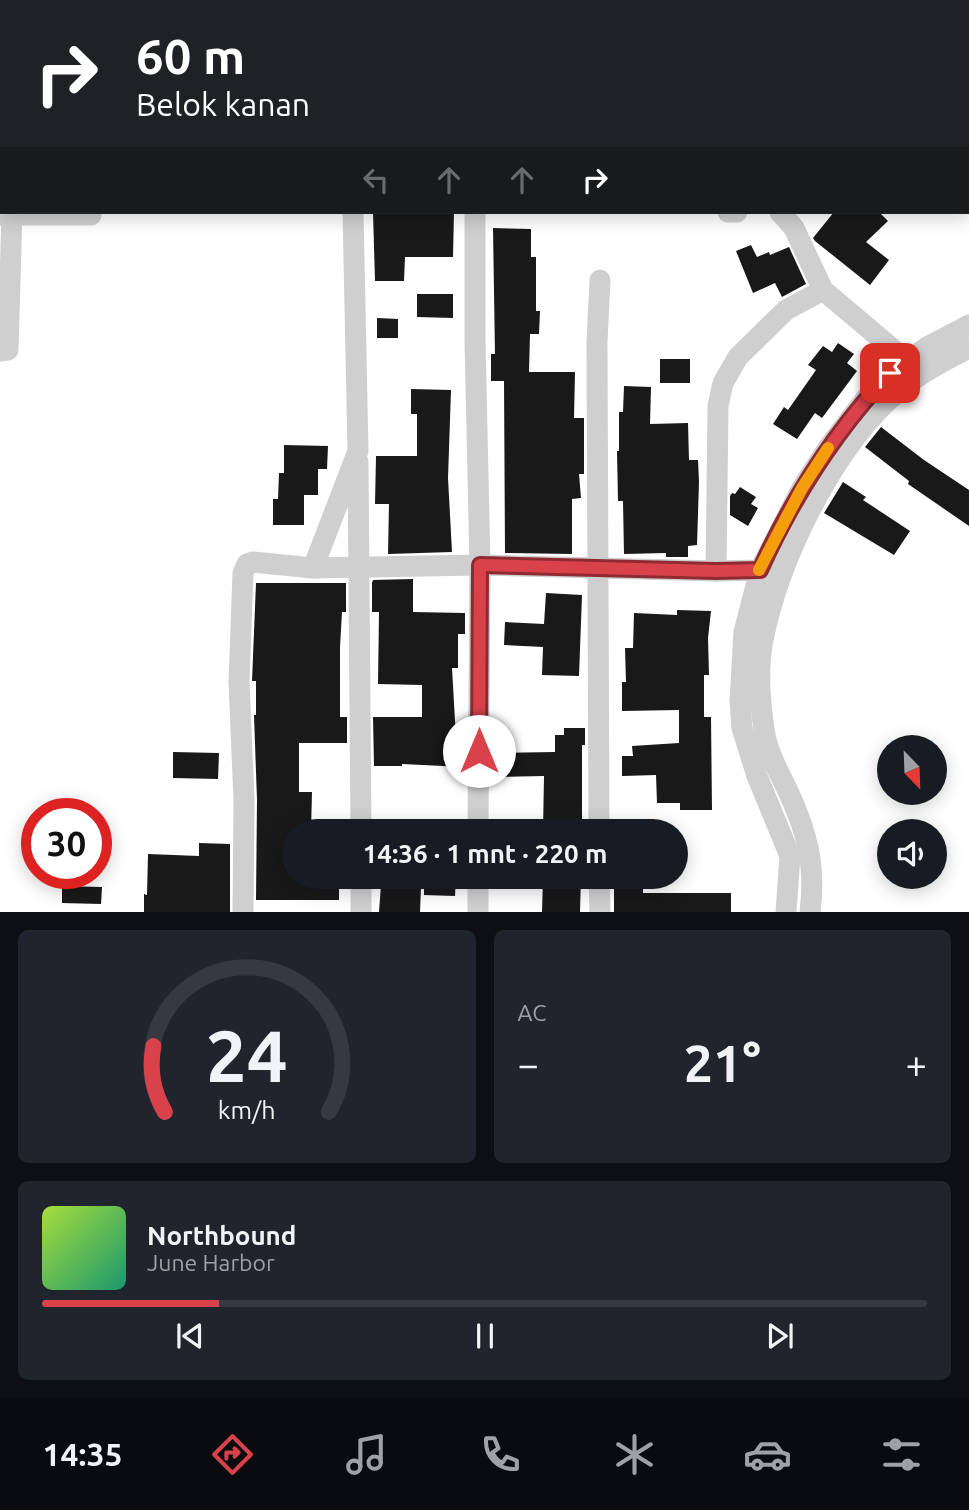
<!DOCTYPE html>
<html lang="id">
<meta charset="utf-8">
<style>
:root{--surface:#171b24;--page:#20242c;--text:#f1f3f6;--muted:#9ea1a6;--line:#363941;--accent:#da424b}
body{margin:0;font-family:Ubuntu,sans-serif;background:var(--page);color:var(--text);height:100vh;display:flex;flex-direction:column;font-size:26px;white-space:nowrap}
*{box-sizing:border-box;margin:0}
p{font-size:23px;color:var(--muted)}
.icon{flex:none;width:38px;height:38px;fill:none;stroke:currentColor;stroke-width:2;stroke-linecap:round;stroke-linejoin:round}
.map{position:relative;height:912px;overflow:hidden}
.panel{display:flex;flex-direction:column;gap:18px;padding:18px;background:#0d0f14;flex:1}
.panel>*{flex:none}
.top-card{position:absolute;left:0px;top:0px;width:970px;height:214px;box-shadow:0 4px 18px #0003;background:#202124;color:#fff;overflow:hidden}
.needle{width:46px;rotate:157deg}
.buttons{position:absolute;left:877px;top:735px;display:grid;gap:14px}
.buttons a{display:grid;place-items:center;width:70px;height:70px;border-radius:50%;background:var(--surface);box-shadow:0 4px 18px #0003;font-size:35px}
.speed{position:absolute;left:21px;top:798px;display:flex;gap:14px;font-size:35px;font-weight:700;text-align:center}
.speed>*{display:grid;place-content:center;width:91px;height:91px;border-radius:50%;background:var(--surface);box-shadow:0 4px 18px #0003;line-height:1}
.speed .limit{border:10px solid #d22;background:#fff;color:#111}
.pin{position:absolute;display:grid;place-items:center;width:60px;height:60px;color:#fff;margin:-30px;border-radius:14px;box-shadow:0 4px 10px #0006}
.me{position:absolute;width:77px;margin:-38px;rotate:0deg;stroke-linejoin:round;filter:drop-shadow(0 0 5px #0008)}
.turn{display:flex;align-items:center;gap:24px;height:147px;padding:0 21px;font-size:32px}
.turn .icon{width:91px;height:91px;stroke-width:2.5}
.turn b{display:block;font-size:49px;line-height:60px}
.lanes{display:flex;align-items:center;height:66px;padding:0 21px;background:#0003;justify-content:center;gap:35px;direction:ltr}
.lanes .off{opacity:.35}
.big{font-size:52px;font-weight:700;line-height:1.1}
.panel .tile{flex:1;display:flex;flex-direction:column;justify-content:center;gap:10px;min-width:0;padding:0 24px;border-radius:10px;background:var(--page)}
.panel .dial{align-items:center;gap:0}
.dial svg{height:182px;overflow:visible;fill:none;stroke:var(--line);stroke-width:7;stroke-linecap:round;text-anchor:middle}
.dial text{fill:var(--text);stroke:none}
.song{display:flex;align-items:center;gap:21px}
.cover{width:84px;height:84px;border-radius:10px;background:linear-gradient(135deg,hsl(80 70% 55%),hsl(160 70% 35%))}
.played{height:7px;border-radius:4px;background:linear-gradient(90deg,var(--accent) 20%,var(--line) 20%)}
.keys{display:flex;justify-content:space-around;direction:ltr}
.heat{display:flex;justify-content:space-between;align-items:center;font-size:38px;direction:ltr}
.panel .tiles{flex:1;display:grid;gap:18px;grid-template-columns:1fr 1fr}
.tile:last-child{grid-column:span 2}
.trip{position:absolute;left:282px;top:819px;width:406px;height:70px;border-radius:35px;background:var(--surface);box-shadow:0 4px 18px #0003;font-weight:700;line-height:70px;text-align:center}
.menu{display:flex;height:112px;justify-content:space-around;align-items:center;background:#090b0e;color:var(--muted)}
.menu .icon{width:49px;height:49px}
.menu .selected{color:var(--accent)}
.menu b{font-size:32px;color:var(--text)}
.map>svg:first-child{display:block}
.building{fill:#191919}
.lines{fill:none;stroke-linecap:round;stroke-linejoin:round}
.minor{stroke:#cfcfcf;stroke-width:21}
.route-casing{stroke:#8e2b31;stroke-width:18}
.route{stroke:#da424b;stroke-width:12}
.slow{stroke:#f59e0b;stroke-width:12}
</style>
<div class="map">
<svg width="969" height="912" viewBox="0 0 969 912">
<rect width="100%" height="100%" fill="#fff"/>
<!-- building -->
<g class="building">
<path d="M373 212H454L453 257H405L404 281H375Z"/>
<path d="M834 212H879L888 221 866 242 889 260 870 285 815 241 813 238Z"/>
<path d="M493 228 531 229V257H536V311H540L539 334H530L529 372H575L574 418H584V474H579L581 498 572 499V554L505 553 504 381H491V354H495Z"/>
<path d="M751 245 757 257 769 252 770 255 789 247 806 284 782 297 775 283 753 293 736 251Z"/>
<path d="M417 294H453V318L417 317Z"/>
<path d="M377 318 398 319V338H377Z"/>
<path d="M838 343 854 354 847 363 857 371 822 418 815 413 797 439 773 424 784 407 788 410 816 370 808 365 823 346 832 352Z"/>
<rect x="660" y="359" width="30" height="24"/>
<path d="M624 386 651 387 650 424 688 423 689 460H698L699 482 697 545 688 546V557H666V553L624 554 623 501H618L617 451H619V412H623Z"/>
<path d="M411 389 451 390 448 478 452 552 388 554 389 504H375L376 456H417V414H411Z"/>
<path d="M881 427 924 460 969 490V526L908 484 909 481 865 447Z"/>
<path d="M284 445 328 446 327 469H318V495H304V525H273V499H278L279 473H284Z"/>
<path d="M843 482 866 497 863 500 910 531 894 555 824 513Z"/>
<path d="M740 487 756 497 751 504 758 508 748 526 730 515V496L732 493 735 494Z"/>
<path d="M413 579V612L465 613V634H458V668H452L456 738H464V767L402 764V766H374L373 717H422V685L378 684 379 612H372V583L373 580Z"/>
<path d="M256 583H346V612H342L340 647V717H347V743H299V792H312L311 831H294V879H339V900H256L257 800 254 715H256V681H252Z"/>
<path d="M546 593 582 595 579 676 542 675 543 647 504 645 505 622 544 624Z"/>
<path d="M677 610 711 611 708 638 709 675H704V717H711L712 810H680V803H657L656 775 622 776V756H633L632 746 679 743V710L622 711V682H626L625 648H633L634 613 677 615Z"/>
<path d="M564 728H585V745H582V831H543L544 776 502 777 501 753 555 752V735H564Z"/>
<path d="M173 752 219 753 218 779 173 778Z"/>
<path d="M199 843 230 844V912H144V894L147 895 148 854 199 856Z"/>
<path d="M424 877 456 878 455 896 424 895Z"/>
<path d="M543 877H581L580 912H542Z"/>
<path d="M381 885 421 887 420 912H379Z"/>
<path d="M614 885 643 886V893H731V912H614Z"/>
<path d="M62 886 102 887 101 904 62 903Z"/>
</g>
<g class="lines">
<!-- minor -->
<g class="minor">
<path d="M445 0 447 2"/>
<path d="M11 2V0"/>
<path d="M197 2V0"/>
<path d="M496 2 500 0"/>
<path d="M968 8 969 1"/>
<path d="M0 97H2"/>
<path d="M475 212V341L480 565 478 831"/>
<path d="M728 212H737"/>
<path d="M780 212 794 228 823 290 907 361"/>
<path d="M0 215H91"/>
<path d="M0 351 8 350 12 212"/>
<path d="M358 462 361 831"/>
<path d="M313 568 480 565 716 571 760 570 772 573"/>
<path d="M716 571 718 406 723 383 738 357 786 310 823 290"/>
<path d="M599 831 597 342 600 280"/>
<path d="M361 877V912"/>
<path d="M599 877 600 912"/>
<path d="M243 912 244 800 239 682 243 573 247 564 253 562 313 568 358 451 353 212"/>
<path d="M478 912V877"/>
<path d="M786 912 790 856 757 776 742 728 740 700 744 632 760 570 802 488 828 448 867 397 890 373 907 361 927 347 969 325"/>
<path d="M810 912C816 865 807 831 787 789 779 772 768 754 765 735 760 705 757 670 763 640 779 558 835 443 901 389 922 372 945 360 969 348"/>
</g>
</g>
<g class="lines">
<defs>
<path id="route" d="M479 751 480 565 716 571 760 570C793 497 835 431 890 373"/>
</defs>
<!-- route casing -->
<use href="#route" class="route-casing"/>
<!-- route -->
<use href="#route" class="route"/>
<!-- slow -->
<path class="slow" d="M759 570 802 488 828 448"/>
</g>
</svg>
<div class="buttons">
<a><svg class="needle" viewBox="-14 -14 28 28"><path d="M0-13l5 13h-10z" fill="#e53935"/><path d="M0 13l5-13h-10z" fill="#9ea1a6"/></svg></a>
<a><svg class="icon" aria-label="sound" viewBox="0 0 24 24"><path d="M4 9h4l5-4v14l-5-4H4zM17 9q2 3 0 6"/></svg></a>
</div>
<div class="speed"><div class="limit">30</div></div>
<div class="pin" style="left:890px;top:373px;background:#d93025"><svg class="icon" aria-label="arrive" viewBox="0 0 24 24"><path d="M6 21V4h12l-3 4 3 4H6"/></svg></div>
<svg class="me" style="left:479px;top:751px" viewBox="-20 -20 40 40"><circle r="19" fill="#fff"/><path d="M0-13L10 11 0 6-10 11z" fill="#da424b"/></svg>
<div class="trip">14:36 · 1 mnt · 220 m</div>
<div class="top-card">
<div class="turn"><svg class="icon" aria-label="right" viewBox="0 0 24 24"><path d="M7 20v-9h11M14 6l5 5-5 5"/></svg><div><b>60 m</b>Belok kanan</div></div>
<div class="lanes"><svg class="icon off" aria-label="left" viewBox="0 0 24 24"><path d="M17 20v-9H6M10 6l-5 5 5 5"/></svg><svg class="icon off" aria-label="ahead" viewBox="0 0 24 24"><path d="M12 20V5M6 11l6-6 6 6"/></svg><svg class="icon off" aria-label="ahead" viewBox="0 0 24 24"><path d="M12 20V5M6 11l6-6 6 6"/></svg><svg class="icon" aria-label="right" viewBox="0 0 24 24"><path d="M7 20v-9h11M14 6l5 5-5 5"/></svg></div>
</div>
</div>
<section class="panel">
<div class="tiles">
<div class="tile dial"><svg viewBox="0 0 100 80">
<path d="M14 69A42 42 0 1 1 86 69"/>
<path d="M14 69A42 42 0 0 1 9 40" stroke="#da424b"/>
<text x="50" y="56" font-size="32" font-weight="700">24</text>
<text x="50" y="72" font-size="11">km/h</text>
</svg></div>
<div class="tile"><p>AC</p>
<div class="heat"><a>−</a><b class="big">21°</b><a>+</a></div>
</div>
<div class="tile">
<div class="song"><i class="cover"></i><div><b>Northbound</b><p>June Harbor</p></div></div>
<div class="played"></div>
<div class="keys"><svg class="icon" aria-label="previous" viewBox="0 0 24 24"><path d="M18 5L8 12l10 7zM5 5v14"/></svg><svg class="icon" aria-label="pause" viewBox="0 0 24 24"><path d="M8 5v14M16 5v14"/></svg><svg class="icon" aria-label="next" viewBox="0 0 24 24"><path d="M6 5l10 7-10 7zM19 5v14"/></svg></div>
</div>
</div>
</section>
<nav class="menu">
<b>14:35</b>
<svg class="icon selected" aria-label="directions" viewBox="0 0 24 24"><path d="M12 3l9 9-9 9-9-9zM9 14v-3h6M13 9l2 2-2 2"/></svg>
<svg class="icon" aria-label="music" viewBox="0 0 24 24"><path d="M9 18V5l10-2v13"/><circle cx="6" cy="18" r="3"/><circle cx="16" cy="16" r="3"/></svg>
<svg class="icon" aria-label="phone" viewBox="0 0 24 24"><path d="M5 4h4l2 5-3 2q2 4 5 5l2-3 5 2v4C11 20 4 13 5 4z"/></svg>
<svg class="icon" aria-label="climate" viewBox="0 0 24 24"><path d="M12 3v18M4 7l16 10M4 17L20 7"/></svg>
<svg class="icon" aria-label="car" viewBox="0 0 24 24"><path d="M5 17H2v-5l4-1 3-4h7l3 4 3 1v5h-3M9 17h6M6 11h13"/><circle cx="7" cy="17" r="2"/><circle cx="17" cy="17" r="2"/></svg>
<svg class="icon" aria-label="filters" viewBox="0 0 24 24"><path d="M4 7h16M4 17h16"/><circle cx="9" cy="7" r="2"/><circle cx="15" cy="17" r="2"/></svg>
</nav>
